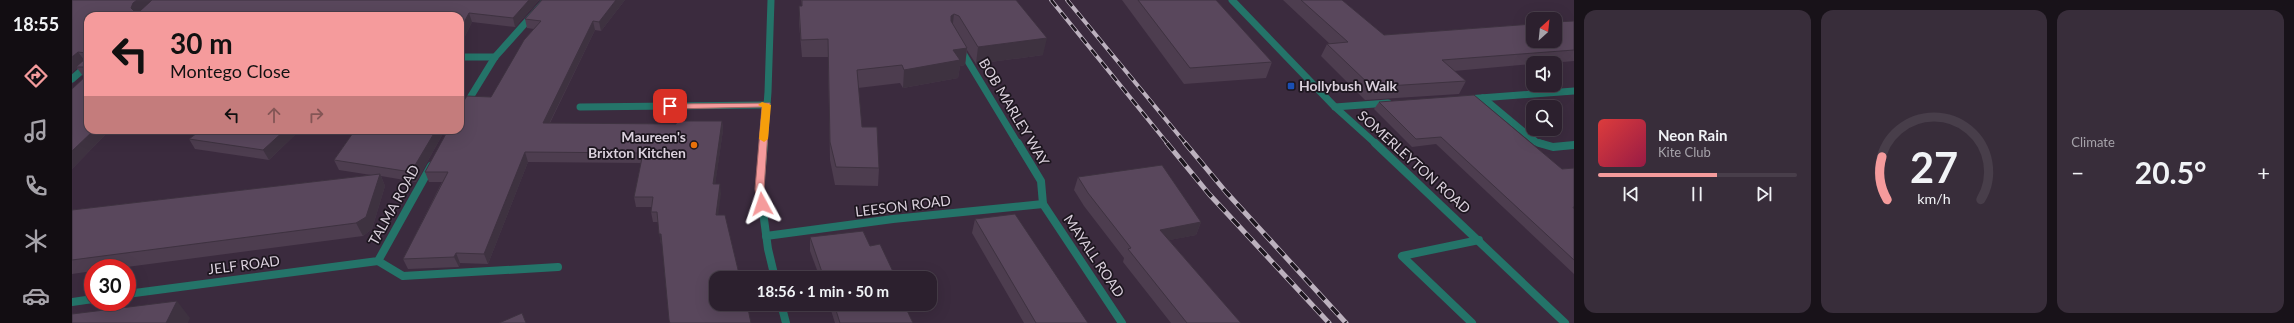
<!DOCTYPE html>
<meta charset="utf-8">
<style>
:root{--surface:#2c202e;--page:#382d3a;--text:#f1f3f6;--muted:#a6a3aa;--line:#483e4a;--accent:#f59b9c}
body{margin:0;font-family:Lato,sans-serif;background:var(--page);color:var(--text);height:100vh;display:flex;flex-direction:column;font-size:15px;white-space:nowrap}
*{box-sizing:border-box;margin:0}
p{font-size:13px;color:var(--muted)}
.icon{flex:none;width:22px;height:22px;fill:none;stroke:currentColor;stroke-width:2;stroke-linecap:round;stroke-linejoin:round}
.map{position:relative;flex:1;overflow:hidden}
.details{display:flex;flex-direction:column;gap:10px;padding:10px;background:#181219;width:720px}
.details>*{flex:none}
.top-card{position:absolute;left:12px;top:12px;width:380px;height:122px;border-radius:12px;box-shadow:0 4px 16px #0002,0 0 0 1px var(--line);background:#f59b9c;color:#111;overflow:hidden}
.needle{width:26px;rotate:27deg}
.buttons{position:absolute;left:1454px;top:12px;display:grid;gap:8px}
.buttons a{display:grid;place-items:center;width:36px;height:36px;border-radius:8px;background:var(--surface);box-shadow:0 4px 16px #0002,0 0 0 1px var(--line);font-size:20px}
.speed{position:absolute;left:12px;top:259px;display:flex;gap:8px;font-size:20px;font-weight:700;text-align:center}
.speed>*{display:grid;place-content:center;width:52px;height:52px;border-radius:50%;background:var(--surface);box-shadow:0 4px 16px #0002,0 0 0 1px var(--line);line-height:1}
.speed .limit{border:6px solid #d22;background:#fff;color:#111}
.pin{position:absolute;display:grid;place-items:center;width:34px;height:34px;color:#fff;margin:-17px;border-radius:8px;box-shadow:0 2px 6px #0006}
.me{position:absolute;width:44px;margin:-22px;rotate:355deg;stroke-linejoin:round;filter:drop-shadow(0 0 3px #0008)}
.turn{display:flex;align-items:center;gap:14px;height:84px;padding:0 20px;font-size:18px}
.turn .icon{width:52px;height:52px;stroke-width:2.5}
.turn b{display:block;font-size:28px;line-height:34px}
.lanes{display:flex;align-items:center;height:38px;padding:0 20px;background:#0003;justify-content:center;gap:20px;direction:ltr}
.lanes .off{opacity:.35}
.big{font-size:30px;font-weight:700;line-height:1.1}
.details .card{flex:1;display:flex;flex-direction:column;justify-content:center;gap:6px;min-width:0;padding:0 14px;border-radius:12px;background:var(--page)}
.details .dial{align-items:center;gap:0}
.dial svg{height:104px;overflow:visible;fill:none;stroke:var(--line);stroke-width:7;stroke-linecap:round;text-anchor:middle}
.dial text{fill:var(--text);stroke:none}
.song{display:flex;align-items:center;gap:12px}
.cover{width:48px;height:48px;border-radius:6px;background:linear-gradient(135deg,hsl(0 70% 55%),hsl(340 70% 35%))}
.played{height:4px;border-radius:2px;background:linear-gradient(90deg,var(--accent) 60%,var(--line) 60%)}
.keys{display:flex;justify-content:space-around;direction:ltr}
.heat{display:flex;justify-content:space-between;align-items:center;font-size:22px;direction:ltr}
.details .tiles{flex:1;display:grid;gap:10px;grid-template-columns:repeat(3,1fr)}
.trip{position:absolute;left:637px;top:271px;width:228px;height:40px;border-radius:12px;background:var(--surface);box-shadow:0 4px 16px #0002,0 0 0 1px var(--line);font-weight:700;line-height:40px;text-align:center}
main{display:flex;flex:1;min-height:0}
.dock{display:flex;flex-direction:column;width:72px;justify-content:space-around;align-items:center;background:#120d12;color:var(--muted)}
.dock .icon{width:28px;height:28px}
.dock .selected{color:var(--accent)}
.dock b{font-size:18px;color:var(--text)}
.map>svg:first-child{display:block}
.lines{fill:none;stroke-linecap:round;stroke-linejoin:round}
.service{stroke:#247469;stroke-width:8}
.minor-far1{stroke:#247469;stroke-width:7}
.minor{stroke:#247469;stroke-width:8}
.rail-far1-casing{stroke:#bcb1be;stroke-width:4}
.rail-casing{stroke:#bcb1be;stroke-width:5}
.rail-far1{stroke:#1d161f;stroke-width:2.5;stroke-dasharray:8;stroke-linecap:butt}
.rail{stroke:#1d161f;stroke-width:3.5;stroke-dasharray:10;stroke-linecap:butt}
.wall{fill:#4d3d4f}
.shaded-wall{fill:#3e3240}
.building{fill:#59475c;stroke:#3e3240}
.route{fill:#f59b9c;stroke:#9f6565}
.slow{fill:#f59e0b}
.transit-dot{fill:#1a4fb4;stroke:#1d161f;stroke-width:1.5}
.food-dot{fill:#e8710a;stroke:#1d161f;stroke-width:1.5}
.labels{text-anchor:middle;stroke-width:3.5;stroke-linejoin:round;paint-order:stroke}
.poi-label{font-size:14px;font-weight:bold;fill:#dad0dc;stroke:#1d161f;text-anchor:start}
.street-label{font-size:14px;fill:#dad0dc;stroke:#1d161f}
</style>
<main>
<nav class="dock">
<b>18:55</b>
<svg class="icon selected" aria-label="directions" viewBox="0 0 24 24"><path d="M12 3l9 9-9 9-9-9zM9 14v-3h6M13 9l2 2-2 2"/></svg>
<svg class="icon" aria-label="music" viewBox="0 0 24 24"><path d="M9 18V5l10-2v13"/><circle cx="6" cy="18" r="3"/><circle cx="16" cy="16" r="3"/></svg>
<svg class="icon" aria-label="phone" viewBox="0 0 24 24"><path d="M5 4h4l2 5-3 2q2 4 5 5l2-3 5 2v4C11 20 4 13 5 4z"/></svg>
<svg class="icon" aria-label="climate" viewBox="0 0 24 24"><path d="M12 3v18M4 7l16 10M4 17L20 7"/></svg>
<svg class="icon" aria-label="car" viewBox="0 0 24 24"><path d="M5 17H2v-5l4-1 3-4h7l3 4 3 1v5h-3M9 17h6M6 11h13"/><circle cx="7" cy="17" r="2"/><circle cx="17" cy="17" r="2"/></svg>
</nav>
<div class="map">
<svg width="1502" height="323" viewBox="0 0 1502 323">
<rect width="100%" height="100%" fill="#3b2b3e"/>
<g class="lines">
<!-- service -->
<g class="service">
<path d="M306 261 331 276 486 267"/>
<path d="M1400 323 1330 256 1407 240"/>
</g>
<!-- minor-far1 -->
<g class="minor-far1">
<path d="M1160 0 1263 107 1304 144"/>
<path d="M888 48 946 144"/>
<path d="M388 57H423"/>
<path d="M0 79 16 65"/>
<path d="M1411 98 1464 142 1471 144"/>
<path d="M1395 99 1502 91"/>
<path d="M508 107 695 105"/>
<path d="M1263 107 1316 103"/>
<path d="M388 114 423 57 474 0"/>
<path d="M692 144 696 92 699 0"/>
</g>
<!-- minor -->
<g class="minor">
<path d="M692 143 688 189 696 249 703 278"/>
<path d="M946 143 969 181 971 204 1050 323"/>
<path d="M1303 143 1493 323"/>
<path d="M1467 143 1481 147 1502 145"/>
<path d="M694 236 821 219 971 204"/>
<path d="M55 294 306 261 359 166"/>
<path d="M0 302 21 299"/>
<path d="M709 304 714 323"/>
</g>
<defs>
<g id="rail-far1">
<path d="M979 0 1096 144"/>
<path d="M995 0 1114 144"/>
</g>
<g id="rail">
<path d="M1095 143 1137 194 1257 323"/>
<path d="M1113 143 1154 192 1274 323"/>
</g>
</defs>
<!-- rail-far1 casing -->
<use href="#rail-far1" class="rail-far1-casing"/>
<!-- rail casing -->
<use href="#rail" class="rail-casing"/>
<!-- rail-far1 -->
<use href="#rail-far1" class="rail-far1"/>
<!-- rail -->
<use href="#rail" class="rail"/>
</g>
<!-- wall -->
<g class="wall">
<path d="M0 0H467L443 27 400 22 388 46V16H16V130H99L34 134 0 169 14 76H11L5 68 0 72Z"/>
<path d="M553 0 529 31 523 30 478 123 604 124 650 121 651 130 643 184 649 194 590 244H589L586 222H581L579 212 580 207H564L562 197 569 163 456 162 416 264 388 263 387 267 336 269 331 259 370 182H357L353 172 419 97 462 29 455 28 453 19Z"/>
<path d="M729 0H944L971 55 904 64 895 50 893 65 888 66 886 78 831 88 828 83 786 88 790 127 807 168 806 186 763 185 758 160 756 57H730L727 23V6H730Z"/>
<path d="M1050 0H1144L1200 62 1194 78 1112 84Z"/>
<path d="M1211 0H1270L1312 35 1502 21V61L1479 63H1461V64L1382 71 1394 81 1387 94 1293 100 1249 56 1255 44H1258Z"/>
<path d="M1307 102 1490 169 1502 168V274L1364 144 1340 147 1302 109Z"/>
<path d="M228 130 197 160 123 149 117 139Z"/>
<path d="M283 130H373L344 182 309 176 313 186 300 229 291 236 47 268H21V271L0 274V210L299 175 267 170 262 160Z"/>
<path d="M1006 177 1129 222 1124 235 1097 240 1169 323H1099L1051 262 1052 258 1012 206 1002 190Z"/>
<path d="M903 219 1016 323H952L900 233Z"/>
<path d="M738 237 798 246 824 278H748L738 251Z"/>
<path d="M757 304H832L841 323H763Z"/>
</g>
<!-- shaded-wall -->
<g class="shaded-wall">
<path d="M65 0H80L65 16 59 8 61 3Z"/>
<path d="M457 0H467L443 27 441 18Z"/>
<path d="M544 0H553L529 31 527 22Z"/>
<path d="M397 13 400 22 388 46V30Z"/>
<path d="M882 14 880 31 877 33 879 16Z"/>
<path d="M521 21 523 30 473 132 471 123Z"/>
<path d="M975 38 971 55 904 64 906 47Z"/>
<path d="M895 48 893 65 888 66 886 78 831 88 832 70 881 50Z"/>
<path d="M6 52 13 61 4 67 5 68 0 72V57Z"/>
<path d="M650 121 651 130 642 194 641 184Z"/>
<path d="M22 130H31L34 134 0 169V151Z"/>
<path d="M213 130H228L197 160 191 150Z"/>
<path d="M364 130H373L344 182 339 172Z"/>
<path d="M453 152 456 162 416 264 412 254Z"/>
<path d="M308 174 313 186 300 229 291 236 284 223Z"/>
<path d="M648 184 649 194 645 225 644 215Z"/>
<path d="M1129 222 1124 235 1083 243 1088 230Z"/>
<path d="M587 234H589L591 244H589Z"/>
<path d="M384 253 388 263 387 267 382 257Z"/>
<path d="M105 301 118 318 116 323H94Z"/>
</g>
<!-- building -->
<g class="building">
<path d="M0 0H65L61 3 59 8 62 11H68L80 0H457L441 18 397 13 388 30V16H16V72H14L11 67H4L14 58V53L6 52 0 57Z"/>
<path d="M470 0H544L527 22 521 21 471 123 604 124 605 121H650L641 184H648L644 215H653L668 278H644V304H675L679 323H598L597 320 589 234H587L585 212H579L581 197H562L571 153 453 152 412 254 384 253 382 257 331 259 376 172H353L376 130H388V107L395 96 419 97 452 40 469 21 453 19Z"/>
<path d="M730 0H944L975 38 906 47 887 16 882 14 879 16V21L895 48 881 50 888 60 832 70 830 65 785 70 790 127H805L807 168 764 167 758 142 756 39 729 40 727 6H730Z"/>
<path d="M1066 0H1144L1200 62 1118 68Z"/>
<path d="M1229 0H1270L1312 35 1461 24V41H1483V22L1502 21V50L1370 60 1394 81 1300 87 1255 44 1276 42Z"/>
<path d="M16 74V130H22L0 151V89Z"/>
<path d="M1402 95 1490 169 1502 168V207H1501L1502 209V260L1369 137 1344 139 1307 102Z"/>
<path d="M129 130H213L191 150 117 139Z"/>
<path d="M283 130H364L339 172 262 160Z"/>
<path d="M1090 165 1129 222 1088 230 1169 323H1115L1056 249 1059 248 1016 193 1006 177Z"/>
<path d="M308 174 294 217 284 223 0 260V210Z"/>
<path d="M943 214 1016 323H964L903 219Z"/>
<path d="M791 231 798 246 808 244 824 278H752L738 237Z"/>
<path d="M105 301 94 323H0V314Z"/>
<path d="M762 304H832L841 323H768Z"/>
<path d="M450 313 454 323H427Z"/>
</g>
<!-- route -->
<path class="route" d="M698 103 692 189 695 204 690 208 685 204 683 189 690 107 598 109 593 106 598 104Z"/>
<!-- slow -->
<path class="slow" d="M690 102 699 105 696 139 692 142 687 139 690 107 686 105Z"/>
<!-- markers -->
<rect class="transit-dot" x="1215" y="82" width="8" height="8" rx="2"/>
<circle class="food-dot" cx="622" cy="145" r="4"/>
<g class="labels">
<!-- poi labels -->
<g class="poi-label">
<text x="1227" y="91">Hollybush Walk</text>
<text x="614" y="142" text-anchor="end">Maureen's<tspan x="614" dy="16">Brixton Kitchen</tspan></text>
</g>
<!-- street labels -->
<g class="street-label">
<text transform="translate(942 112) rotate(59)" y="5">BOB MARLEY WAY</text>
<text transform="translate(1342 162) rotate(42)" y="5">SOMERLEYTON ROAD</text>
<text transform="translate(322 205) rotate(-61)" y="5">TALMA ROAD</text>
<text transform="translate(831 206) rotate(-7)" y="5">LEESON ROAD</text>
<text transform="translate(1022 256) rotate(56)" y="5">MAYALL ROAD</text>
<text transform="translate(172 265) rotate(-7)" y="5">JELF ROAD</text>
</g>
</g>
</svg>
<div class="buttons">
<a><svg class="needle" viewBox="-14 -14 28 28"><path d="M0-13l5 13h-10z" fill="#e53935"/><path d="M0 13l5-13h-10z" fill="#a6a3aa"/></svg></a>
<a><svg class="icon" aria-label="sound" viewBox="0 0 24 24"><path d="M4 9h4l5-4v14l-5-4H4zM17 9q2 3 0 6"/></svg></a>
<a><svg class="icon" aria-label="search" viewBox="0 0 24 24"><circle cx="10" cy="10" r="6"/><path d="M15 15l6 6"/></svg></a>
</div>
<div class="speed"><div class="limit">30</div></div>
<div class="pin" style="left:598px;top:106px;background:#d93025"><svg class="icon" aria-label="arrive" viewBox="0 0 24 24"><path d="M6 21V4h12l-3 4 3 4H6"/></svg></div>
<svg class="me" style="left:690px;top:204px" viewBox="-20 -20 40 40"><path d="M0-17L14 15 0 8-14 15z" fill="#f59b9c" stroke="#fff" stroke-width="4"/></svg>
<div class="trip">18:56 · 1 min · 50 m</div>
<div class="top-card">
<div class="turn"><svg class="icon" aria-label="left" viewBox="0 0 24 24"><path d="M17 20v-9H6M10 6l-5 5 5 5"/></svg><div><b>30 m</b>Montego Close</div></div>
<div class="lanes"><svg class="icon" aria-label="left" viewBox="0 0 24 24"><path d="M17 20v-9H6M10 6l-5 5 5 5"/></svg><svg class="icon off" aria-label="ahead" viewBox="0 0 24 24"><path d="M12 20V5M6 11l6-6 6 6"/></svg><svg class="icon off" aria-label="right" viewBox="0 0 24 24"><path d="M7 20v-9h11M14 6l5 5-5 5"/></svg></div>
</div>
</div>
<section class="details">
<div class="tiles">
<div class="card">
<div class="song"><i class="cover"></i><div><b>Neon Rain</b><p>Kite Club</p></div></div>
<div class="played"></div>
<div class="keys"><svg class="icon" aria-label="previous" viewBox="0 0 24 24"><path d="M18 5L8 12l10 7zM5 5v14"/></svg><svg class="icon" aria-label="pause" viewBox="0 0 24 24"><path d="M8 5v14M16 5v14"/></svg><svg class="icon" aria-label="next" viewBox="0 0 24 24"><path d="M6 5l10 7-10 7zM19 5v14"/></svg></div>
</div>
<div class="card dial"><svg viewBox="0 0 100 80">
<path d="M14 69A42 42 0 1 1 86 69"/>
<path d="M14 69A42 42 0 0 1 10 36" stroke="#f59b9c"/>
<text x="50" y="56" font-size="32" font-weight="700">27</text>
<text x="50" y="72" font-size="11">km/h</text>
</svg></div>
<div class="card"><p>Climate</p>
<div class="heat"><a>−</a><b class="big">20.5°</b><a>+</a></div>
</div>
</div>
</section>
</main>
